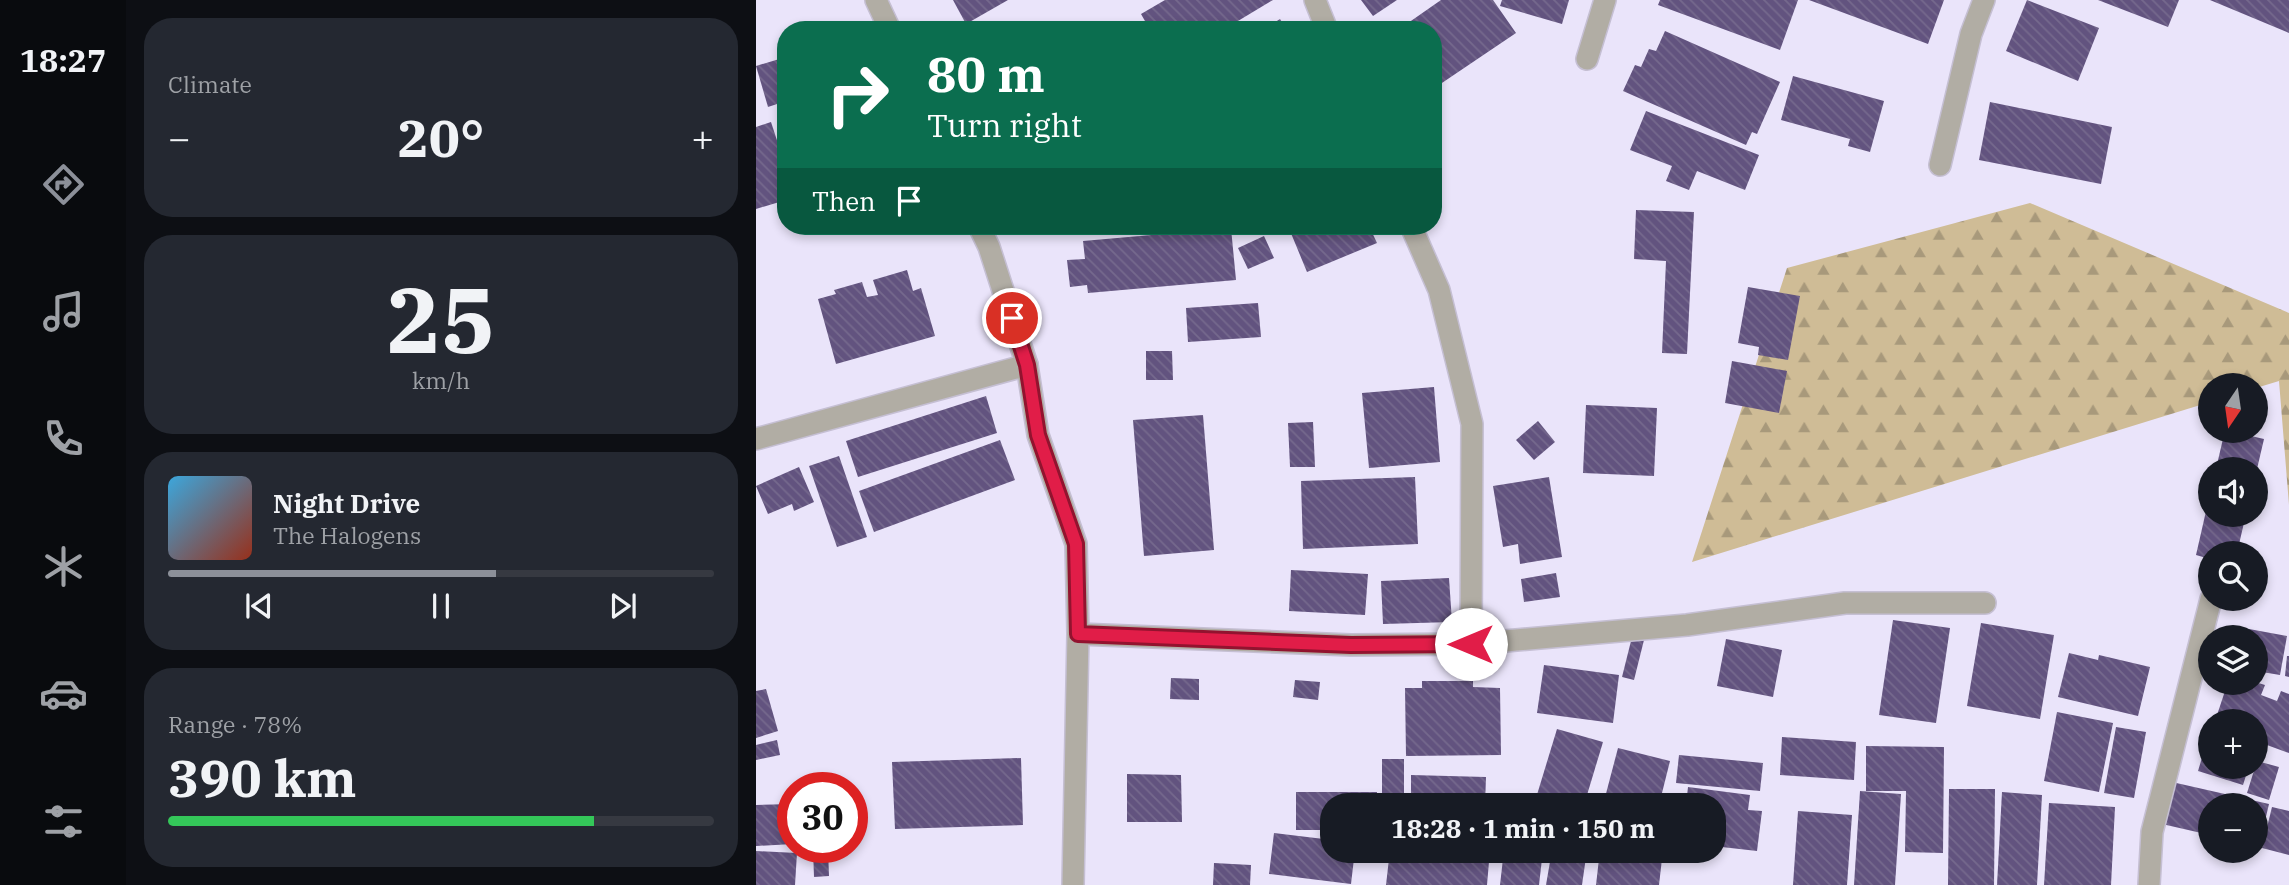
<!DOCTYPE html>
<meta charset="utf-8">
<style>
:root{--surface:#171b24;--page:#242831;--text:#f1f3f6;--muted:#9ea1a6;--line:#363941;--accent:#8c9099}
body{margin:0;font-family:"IBM Plex Serif",serif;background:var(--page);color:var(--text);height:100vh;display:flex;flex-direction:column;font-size:26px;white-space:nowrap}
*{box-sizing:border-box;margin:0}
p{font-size:23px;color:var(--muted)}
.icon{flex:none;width:38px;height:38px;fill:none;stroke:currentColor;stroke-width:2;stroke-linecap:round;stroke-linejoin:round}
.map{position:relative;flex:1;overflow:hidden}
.drawer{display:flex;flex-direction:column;gap:18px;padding:18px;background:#0d0f14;width:630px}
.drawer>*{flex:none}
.hud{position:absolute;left:21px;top:21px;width:665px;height:214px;border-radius:28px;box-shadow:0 4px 10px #0003;background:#0b6e4f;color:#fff;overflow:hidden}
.needle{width:46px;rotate:193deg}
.controls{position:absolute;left:1442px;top:373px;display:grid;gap:14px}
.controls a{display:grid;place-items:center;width:70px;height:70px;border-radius:50%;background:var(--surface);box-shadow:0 4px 10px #0003;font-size:35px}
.speed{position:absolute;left:21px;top:772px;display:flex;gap:14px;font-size:35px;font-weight:700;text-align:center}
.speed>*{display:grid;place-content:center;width:91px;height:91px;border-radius:50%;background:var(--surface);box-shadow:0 4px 10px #0003;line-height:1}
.speed .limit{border:10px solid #d22;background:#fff;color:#111}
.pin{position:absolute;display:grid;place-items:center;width:60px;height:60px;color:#fff;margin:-30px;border:4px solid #fff;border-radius:50%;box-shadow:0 2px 7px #0007}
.me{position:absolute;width:77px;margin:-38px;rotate:270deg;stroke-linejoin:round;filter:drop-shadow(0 0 5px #0008)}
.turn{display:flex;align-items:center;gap:24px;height:147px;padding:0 35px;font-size:32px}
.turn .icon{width:91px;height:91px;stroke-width:2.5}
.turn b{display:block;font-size:49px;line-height:60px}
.then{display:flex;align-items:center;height:66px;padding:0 35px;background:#0003;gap:14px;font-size:26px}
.big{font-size:52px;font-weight:700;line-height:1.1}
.drawer .widget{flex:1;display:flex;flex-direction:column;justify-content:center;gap:10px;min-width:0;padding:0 24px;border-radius:28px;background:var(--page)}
.drawer .dial{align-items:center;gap:0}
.dial b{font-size:91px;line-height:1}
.song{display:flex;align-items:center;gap:21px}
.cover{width:84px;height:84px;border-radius:10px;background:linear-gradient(135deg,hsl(200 70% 55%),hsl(10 70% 35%))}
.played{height:7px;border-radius:4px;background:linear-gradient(90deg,var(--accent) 60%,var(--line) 60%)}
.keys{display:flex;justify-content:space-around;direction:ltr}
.heat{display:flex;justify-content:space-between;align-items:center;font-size:38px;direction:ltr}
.charge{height:10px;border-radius:5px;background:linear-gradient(90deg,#34c759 78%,var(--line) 0)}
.trip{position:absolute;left:564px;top:793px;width:406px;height:70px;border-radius:28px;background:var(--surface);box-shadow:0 4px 10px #0003;font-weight:700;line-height:70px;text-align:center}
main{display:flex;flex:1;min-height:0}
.tab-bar{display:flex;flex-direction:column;width:126px;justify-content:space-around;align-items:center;background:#090b0e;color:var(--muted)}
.tab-bar .icon{width:49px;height:49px}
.tab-bar .selected{color:var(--accent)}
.tab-bar b{font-size:32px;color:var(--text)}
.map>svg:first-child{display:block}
.forest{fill:url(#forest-firs)}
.building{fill:url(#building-back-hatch)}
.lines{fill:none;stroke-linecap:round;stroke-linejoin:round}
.street-casing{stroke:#c5bfd3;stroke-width:24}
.street{stroke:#b1ada4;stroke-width:21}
.route-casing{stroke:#92132f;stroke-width:18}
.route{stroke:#e11d48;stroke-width:12}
</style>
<main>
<nav class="tab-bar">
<b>18:27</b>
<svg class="icon selected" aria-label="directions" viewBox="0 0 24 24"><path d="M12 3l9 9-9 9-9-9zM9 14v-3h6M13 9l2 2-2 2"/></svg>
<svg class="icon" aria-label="music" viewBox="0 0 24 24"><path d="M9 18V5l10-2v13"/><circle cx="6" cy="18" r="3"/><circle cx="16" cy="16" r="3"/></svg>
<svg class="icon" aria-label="phone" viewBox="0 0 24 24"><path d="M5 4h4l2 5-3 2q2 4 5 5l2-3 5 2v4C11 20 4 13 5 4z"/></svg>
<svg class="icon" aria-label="climate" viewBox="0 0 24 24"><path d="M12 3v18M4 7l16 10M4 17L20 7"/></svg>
<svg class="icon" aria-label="car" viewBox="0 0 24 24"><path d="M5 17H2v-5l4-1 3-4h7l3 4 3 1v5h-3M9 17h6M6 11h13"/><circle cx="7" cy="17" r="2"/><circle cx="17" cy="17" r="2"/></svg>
<svg class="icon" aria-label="filters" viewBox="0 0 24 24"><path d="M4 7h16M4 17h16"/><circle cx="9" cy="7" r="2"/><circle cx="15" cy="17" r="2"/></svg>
</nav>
<section class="drawer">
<div class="widget"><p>Climate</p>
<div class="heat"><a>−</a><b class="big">20°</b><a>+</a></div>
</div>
<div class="widget dial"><b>25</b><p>km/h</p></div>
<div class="widget">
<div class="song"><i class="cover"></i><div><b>Night Drive</b><p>The Halogens</p></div></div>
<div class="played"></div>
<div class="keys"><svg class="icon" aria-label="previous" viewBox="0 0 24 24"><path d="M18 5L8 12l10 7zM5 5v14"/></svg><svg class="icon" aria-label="pause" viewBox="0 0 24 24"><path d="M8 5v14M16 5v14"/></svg><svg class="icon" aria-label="next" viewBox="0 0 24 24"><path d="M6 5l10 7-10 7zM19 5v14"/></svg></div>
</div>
<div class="widget"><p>Range · 78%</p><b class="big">390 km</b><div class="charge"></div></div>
</section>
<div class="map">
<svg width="1533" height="885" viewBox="0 0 1533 885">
<defs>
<pattern id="forest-firs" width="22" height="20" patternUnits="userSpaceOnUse" patternTransform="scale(1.75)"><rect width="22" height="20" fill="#cfbc96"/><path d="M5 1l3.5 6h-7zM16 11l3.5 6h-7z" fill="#a8997b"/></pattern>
<pattern id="building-back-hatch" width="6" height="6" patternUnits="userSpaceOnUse" patternTransform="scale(1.75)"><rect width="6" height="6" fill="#62537f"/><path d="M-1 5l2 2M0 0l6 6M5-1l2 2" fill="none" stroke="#75698d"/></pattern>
</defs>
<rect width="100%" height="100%" fill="#eae4fa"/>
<!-- forest -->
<path class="forest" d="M1274 203 1533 313V505L1523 381 1500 388V385H1454V402L936 562 1031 268Z"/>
<!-- building -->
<g class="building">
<path d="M197 0H252L210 24Z"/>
<path d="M409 0H517L467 30H394L385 14Z"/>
<path d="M605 0H641L617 16Z"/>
<path d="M685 0H737L760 33 677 89V30H642Z"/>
<path d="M746 0H813L806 24 744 6Z"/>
<path d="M904 0H1042L1024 50 902 5Z"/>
<path d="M1053 0H1188L1172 44Z"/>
<path d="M1271 0 1343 28 1322 81 1250 51Z"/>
<path d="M1342 0H1423L1412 27Z"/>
<path d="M1454 0H1533V33Z"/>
<path d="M524 19 531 30H507Z"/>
<path d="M909 31 1024 82 1001 134 996 132 990 145 867 91 879 65 885 67 893 49 900 51Z"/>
<path d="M30 57V101L12 107 0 66Z"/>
<path d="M1037 76 1128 101 1114 152 1092 146 1094 139 1025 120Z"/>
<path d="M1234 102 1356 127 1345 184 1223 160Z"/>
<path d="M890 111 1003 155 989 190 941 171 933 190 910 181 916 166 874 150Z"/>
<path d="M15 122 30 168V200L0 209V127Z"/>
<path d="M880 210 938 212 931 354 906 353 910 261 878 259Z"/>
<path d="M532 226H613L621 243 551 272Z"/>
<path d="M475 228 480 280 332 293 331 285 314 287 311 260 329 259 327 241Z"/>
<path d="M508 236 518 258 492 269 482 248Z"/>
<path d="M151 270 157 291 165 288 179 336 80 364 62 299 80 294 78 290 106 282 111 297 122 295 117 280Z"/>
<path d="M992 287 1044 296 1032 360 1002 355 1003 347 982 343Z"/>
<path d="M502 303 505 337 432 342 430 308Z"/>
<path d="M390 351H416L417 380H390Z"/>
<path d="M976 361 1031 371 1023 413 969 403Z"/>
<path d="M678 387 684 462 613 468 606 393Z"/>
<path d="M230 396 241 433 102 477 90 441Z"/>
<path d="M830 405 901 408 898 476 827 473Z"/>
<path d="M447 415 458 550 388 556 377 420Z"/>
<path d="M782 421 799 442 778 460 760 440Z"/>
<path d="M557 422 559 467H534L532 423Z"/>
<path d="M1469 430 1508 439 1501 469H1460Z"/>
<path d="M244 440 259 480 118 532 103 491Z"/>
<path d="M83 456 111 537 81 547 53 466Z"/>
<path d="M43 467 58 502 38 511 36 504 12 514 0 486Z"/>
<path d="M659 477 662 544 547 549 545 481Z"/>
<path d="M793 477 806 557 764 564 762 544 747 547 737 486Z"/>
<path d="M1453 498 1454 514H1490L1481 553H1454V559L1440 555Z"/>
<path d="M535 570 612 574 609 615 533 611Z"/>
<path d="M800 573 804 597 768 602 765 579Z"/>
<path d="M693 578 696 622 627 624 625 581Z"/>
<path d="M1137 620 1194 628 1180 723 1123 715Z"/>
<path d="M1225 623 1298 635 1284 719 1211 706Z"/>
<path d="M1493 629 1531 636 1524 675 1500 671V637H1492Z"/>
<path d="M876 637 888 640 878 680 866 677Z"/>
<path d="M970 639 1026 650 1017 697 961 686Z"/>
<path d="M1313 653 1342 660 1343 655 1394 667 1382 716 1302 697Z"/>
<path d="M1531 656H1533V677L1529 676Z"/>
<path d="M788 665 863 675 857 723 781 713Z"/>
<path d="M415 678 443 679V700L414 699Z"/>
<path d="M539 680 564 682 562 700 537 697Z"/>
<path d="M666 681H717V687L744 688 745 755 650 756 649 688H666Z"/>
<path d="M1472 682H1499L1509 685 1505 695 1521 701 1525 691 1533 694V753L1500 741V721H1459Z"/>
<path d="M10 689 22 731 0 738V691Z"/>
<path d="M1301 712 1357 723 1343 792 1288 781Z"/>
<path d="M1360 727 1390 732 1378 798 1348 793Z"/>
<path d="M801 729 847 742 828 805H803L780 798Z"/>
<path d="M1026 737 1100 742 1098 780 1024 775Z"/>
<path d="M21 740 24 755 0 760V745Z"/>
<path d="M1451 741H1454V766H1493L1487 785 1442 771Z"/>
<path d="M1110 746 1188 747 1187 853 1149 852 1150 791H1110Z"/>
<path d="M862 748 914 761 903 805H847Z"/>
<path d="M923 755 1007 763 1004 791 920 783Z"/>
<path d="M265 758 267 825 139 829 136 762Z"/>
<rect x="626" y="759" width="22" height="41"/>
<path d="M1501 761 1523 767 1513 800 1491 793Z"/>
<path d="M371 774 425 775 426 822H371Z"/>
<path d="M655 775 730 777 729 805H655Z"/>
<path d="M1416 782 1513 804 1503 846 1500 845V805H1454V835L1406 824Z"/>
<path d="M932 787 994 795 992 810 1006 811 1001 851 957 846V805H930Z"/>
<path d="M1193 789H1239L1238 885H1192Z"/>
<path d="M1104 791 1145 794 1139 885H1098Z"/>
<path d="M540 792H621L620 805H576V830H540Z"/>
<path d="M1246 792 1286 795 1281 885H1241Z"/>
<path d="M1293 803 1359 807 1355 885H1288Z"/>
<path d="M37 804V844L0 846V805Z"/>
<path d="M1516 807 1533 811V855L1506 848Z"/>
<path d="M1042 811 1096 815 1091 885H1037Z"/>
<path d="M518 833 576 840V850H599L595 884 513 874Z"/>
<path d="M57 849H72L73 876 58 877Z"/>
<path d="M634 850H734L731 885H630Z"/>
<path d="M748 850H787L783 885H744Z"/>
<path d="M796 850H831L826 885H790Z"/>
<path d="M844 850H907L903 885H840Z"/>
<path d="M0 851 41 853 39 885H0Z"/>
<path d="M458 863 495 865 494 885H457Z"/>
</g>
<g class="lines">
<defs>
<g id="street">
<path d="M120 0 134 30"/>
<path d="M559 0 571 30"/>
<path d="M831 59 849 0"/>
<path d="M1184 165 1215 34 1228 0"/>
<path d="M223 226 233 247 271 365 282 435 320 544 322 634 317 885"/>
<path d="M655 226 683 290 716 424 715 644"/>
<path d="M0 439 271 365"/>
<path d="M322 634 595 645 715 644 931 625 1089 603H1229"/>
<path d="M1393 885 1396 832 1455 599"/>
</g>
</defs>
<!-- street casing -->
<use href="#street" class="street-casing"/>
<!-- street -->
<use href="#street" class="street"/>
</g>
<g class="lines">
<defs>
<path id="route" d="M256 318 271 365 282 435 320 544 322 634 595 645 715 644"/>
</defs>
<!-- route casing -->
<use href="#route" class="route-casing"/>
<!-- route -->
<use href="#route" class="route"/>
</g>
</svg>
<div class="controls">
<a><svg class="needle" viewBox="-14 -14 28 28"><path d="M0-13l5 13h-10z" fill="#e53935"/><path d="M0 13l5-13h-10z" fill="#9ea1a6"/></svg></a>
<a><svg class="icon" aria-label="sound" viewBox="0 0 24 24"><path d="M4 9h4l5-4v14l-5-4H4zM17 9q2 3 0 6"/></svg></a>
<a><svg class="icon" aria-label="search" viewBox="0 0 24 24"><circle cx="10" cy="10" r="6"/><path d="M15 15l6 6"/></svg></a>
<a><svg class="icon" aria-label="layers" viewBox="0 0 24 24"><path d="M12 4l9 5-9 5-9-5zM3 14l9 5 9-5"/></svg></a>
<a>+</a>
<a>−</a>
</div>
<div class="speed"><div class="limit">30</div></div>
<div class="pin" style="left:256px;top:318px;background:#d93025"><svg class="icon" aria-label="arrive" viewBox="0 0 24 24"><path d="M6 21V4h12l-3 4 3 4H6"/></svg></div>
<svg class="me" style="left:715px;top:644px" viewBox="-20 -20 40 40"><circle r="19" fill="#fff"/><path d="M0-13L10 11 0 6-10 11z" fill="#e11d48"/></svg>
<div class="trip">18:28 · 1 min · 150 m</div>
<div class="hud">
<div class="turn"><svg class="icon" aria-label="right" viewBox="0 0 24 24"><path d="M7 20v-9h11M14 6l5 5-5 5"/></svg><div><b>80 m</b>Turn right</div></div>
<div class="then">Then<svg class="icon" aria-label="arrive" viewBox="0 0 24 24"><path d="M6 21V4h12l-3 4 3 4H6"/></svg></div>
</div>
</div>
</main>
